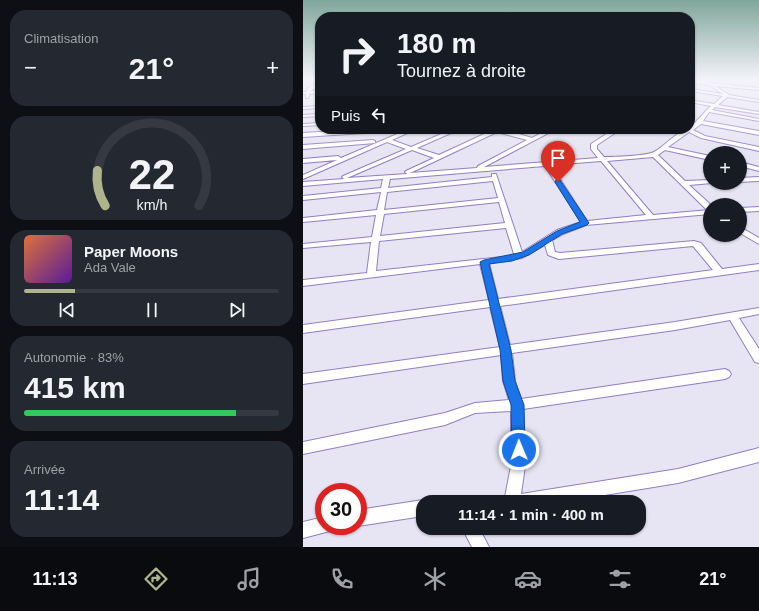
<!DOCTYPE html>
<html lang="fr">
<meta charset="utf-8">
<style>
:root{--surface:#171b24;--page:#242831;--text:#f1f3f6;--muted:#9ea1a6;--line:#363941;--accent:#afb48d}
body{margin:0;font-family:Helvetica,sans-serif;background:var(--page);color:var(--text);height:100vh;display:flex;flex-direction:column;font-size:15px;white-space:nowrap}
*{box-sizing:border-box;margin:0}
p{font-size:13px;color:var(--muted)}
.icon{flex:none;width:22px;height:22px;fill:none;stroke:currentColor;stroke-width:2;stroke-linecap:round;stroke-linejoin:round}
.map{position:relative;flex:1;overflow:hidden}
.details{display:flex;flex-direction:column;gap:10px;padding:10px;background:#0d0f14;width:303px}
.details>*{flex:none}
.hud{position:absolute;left:12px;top:12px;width:380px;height:122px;border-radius:16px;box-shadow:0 1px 3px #0004;background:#171b24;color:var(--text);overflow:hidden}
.buttons{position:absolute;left:400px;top:146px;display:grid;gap:8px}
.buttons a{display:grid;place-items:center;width:44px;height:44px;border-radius:50%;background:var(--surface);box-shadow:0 1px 3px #0004;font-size:20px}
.speed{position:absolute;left:12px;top:483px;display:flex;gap:8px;font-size:20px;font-weight:700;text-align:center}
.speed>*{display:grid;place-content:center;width:52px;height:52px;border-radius:50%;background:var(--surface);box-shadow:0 1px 3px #0004;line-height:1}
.speed .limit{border:6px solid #d22;background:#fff;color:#111}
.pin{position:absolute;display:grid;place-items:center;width:34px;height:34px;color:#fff;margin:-41px -17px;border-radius:50% 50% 50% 0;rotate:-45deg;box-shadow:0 0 4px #0007}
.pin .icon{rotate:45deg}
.me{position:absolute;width:44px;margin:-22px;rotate:359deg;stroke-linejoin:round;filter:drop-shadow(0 0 3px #0008)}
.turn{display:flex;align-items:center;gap:14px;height:84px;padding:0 16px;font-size:18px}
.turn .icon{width:52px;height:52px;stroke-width:2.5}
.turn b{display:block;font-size:28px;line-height:34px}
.then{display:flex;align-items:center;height:38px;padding:0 16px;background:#0003;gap:8px;font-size:15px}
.big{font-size:30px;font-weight:700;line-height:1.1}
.details .tile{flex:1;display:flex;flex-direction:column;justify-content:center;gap:6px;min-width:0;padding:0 14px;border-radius:16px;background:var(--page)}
.details .dial{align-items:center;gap:0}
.dial svg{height:104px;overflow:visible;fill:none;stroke:var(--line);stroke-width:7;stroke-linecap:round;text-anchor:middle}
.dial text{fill:var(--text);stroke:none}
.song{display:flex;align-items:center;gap:12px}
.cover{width:48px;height:48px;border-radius:6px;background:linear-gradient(135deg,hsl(20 70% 55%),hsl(270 70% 35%))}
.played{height:4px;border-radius:2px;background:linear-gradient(90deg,var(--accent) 20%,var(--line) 20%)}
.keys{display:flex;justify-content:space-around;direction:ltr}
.heat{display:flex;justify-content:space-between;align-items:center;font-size:22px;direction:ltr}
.charge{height:6px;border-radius:3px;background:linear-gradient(90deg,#34c759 83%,var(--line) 0)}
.trip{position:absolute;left:113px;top:495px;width:230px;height:40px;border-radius:16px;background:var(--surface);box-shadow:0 1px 3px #0004;font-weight:700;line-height:40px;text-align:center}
.tabs{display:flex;height:64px;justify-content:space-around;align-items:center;background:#090b0e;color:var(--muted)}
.tabs .icon{width:28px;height:28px}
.tabs .selected{color:var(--accent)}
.tabs b{font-size:18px;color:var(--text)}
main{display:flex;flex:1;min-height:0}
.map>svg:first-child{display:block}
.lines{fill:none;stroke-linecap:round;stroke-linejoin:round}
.minor-casing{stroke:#927ec3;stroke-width:2}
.minor{fill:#fff;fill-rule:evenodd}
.route{fill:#1a73e8;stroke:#114b97}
</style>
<main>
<section class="details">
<div class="tile"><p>Climatisation</p>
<div class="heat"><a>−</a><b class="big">21°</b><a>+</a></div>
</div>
<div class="tile dial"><svg viewBox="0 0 100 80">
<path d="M14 69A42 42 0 1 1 86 69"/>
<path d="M14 69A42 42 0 0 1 8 42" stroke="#afb48d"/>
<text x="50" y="56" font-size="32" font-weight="700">22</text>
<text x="50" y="72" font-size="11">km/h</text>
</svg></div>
<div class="tile">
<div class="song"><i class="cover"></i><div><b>Paper Moons</b><p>Ada Vale</p></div></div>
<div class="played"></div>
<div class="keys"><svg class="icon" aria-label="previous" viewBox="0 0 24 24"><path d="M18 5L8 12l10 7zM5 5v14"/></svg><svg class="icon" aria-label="pause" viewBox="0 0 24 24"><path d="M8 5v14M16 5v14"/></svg><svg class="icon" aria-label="next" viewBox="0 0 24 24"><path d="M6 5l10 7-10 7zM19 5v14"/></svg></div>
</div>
<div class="tile"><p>Autonomie · 83%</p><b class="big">415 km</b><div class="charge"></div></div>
<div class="tile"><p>Arrivée</p><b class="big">11:14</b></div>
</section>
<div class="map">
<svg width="456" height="547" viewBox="0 0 456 547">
<rect width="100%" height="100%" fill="#e7e4f3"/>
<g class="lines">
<defs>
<g id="minor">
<path d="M397 79H401V81L407 83 456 88V90L412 86 426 95 456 100V102L424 97 415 105 456 112V114L412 107 409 110 456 119V121L406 112 400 121 456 131V135L398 124 390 130 402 136 456 147V151L398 138 386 132 365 147 407 156V160L362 150 355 155 382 181 407 180V183H409L386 185 408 205 407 214 283 225 260 234 249 240 252 252 257 253 391 241 398 243 419 269 456 264V270L197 306 207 345 372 322 456 308V314L436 318 456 349V363L452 362 427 320 372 330 209 353 212 381 218 399 422 369 426 371 428 374 426 377 422 379 220 409 222 466 218 494 375 469 456 448V462L375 483 259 502H201L208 466V411L172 413 142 425 0 454V442L142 413 172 403 206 400 200 381 198 355 0 384V374L197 347 187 307 0 333V325L186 300 177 264 0 286V280L64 273 68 242 0 248V244L69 237 73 215 0 222V218L74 210 78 192 0 200V196L78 188 80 179 0 186V182L41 179 39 177 40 176 103 149 84 142 0 179V175L34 160 0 163V159L35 156 38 158 106 129H113L89 140 108 147 150 129H157L114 148 136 155 192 129H199L229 138 246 129H253L181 167 295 158 288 149V144L311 129H318L294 145V149L301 157C311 157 343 156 351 152 361 147 376 129 387 129V127C395 121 400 113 408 106L387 102V100L411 104 420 96 387 91V89L420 94 406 85 387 82V80L397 81ZM194 132 224 140 175 166 174 168 107 173ZM109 150 131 158 103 171 102 172 104 174 44 178ZM350 157 404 210H406L350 215 304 161ZM298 161 343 215 284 221 248 165ZM242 166 278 222 254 230 219 252 193 174H189V177L85 188 87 179ZM190 181 195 198 81 210 84 192ZM196 202 202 223 77 236 81 214ZM203 228 211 254 208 256 73 271 76 241ZM242 245 245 255 256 259 390 246 410 270 195 299 186 263 219 258Z"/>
<path d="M17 81V84L7 91H17V93L7 94 5 98H3V94H0V92H3L5 88Z"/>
<path d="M17 106V108L0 109V107Z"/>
<path d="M17 114V116L0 117V115Z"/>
<path d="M17 123V125L0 126V124Z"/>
<path d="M68 129H95L92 131 0 137V133Z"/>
<path d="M70 140 72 141V143L0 149V145Z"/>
<path d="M437 162 456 167V171L437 166Z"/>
<path d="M456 177V181L437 182V178Z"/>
<path d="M456 207V211L437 212V208Z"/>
<path d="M437 227 456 238V244L437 233Z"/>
<path d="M120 500 124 502H120V516L55 526V510Z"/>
<path d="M21 517V526H28L27 531 0 538V522Z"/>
<path d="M159 528H176L186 547H169Z"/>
</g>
</defs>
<!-- minor casing -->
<use href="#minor" class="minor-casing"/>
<!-- minor -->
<use href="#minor" class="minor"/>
</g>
<!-- sky -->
<linearGradient id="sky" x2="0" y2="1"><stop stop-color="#80a69a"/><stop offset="0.51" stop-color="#f4f3fa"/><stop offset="1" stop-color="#f4f3fa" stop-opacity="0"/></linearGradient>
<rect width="456" height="156" fill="url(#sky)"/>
<!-- route -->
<path class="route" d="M253 180H257L286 223 284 225 259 234 226 255 209 261 186 264 208 350 212 381 221 405 222 450 220 455 216 457 211 455 209 450 208 405 200 381 197 350 177 262 181 260 220 252 254 231 277 222 252 182Z"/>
</svg>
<div class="buttons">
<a>+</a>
<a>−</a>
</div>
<div class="speed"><div class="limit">30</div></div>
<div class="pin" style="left:255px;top:182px;background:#d93025"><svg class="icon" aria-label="arrive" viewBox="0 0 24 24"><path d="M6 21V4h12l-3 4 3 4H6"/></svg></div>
<svg class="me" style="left:216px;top:450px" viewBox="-20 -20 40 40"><circle r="17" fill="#1a73e8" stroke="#fff" stroke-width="3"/><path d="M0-11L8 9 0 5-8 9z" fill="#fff"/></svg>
<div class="trip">11:14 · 1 min · 400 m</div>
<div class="hud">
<div class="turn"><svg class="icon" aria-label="right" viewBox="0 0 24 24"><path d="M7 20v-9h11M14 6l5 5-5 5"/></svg><div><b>180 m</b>Tournez à droite</div></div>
<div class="then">Puis<svg class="icon" aria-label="left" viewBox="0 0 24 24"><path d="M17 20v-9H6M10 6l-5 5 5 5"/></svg></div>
</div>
</div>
</main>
<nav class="tabs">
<b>11:13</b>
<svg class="icon selected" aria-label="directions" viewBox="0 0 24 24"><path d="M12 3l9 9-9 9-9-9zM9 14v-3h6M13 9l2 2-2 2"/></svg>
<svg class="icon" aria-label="music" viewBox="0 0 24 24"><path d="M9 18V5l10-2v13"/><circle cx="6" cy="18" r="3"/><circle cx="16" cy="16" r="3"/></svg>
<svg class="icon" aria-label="phone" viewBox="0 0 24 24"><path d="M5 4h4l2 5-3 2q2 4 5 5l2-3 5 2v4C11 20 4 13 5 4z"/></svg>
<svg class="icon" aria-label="climate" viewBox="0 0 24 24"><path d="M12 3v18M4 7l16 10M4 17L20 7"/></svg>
<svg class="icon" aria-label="car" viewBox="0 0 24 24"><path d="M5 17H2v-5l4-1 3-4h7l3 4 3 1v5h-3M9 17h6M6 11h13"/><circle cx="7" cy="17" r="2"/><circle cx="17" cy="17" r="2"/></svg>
<svg class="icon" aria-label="filters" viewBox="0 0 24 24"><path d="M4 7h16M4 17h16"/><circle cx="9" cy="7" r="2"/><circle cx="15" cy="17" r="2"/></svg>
<b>21°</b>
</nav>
